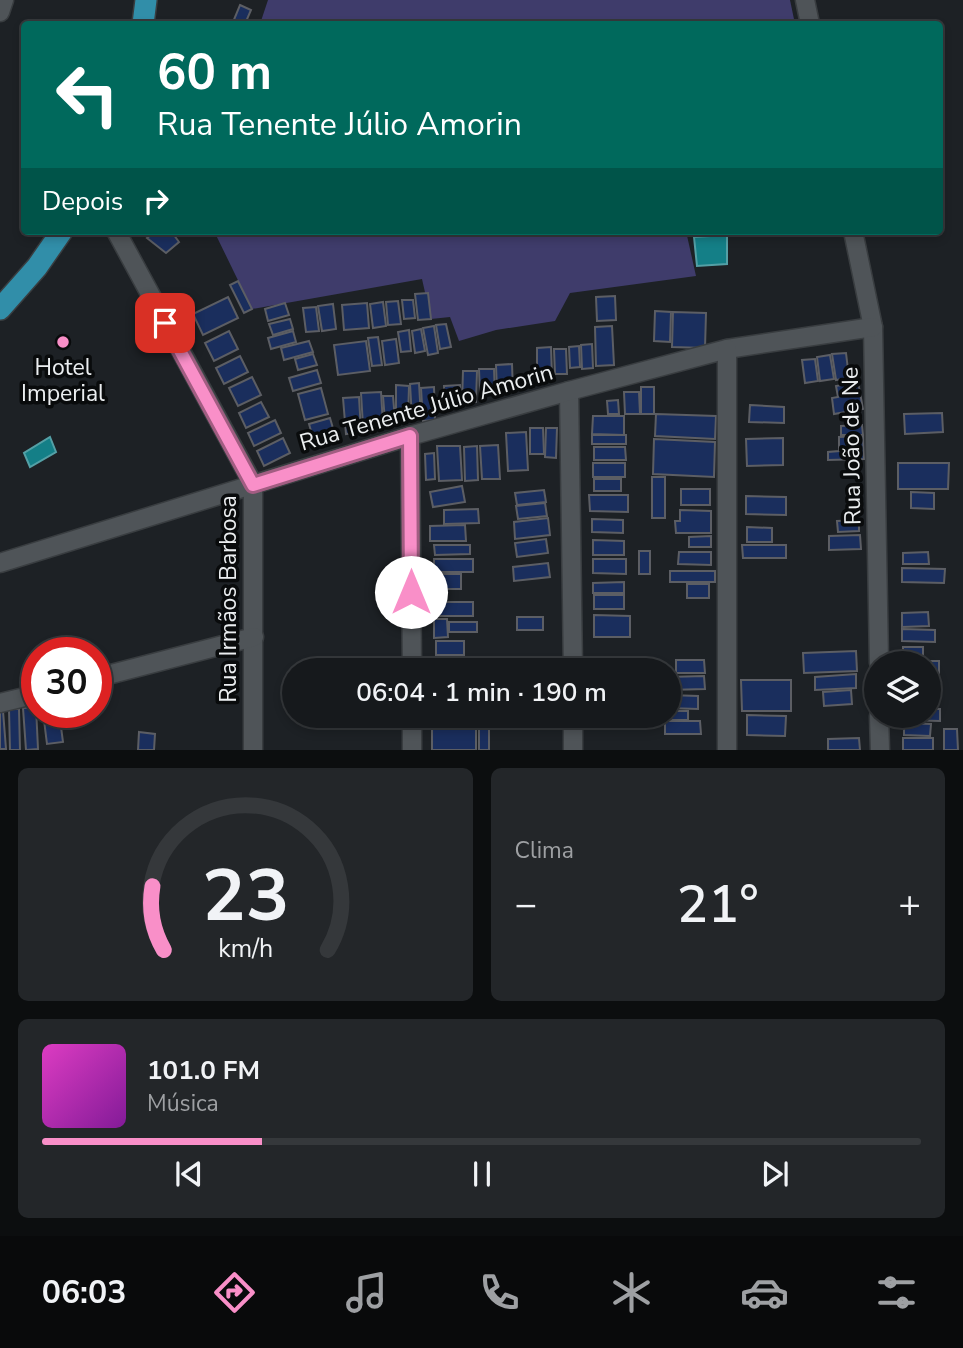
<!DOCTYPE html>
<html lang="pt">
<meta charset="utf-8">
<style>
:root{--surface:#16191c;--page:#232629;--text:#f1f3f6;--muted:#9ea0a3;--line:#35383b;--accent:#f98fc8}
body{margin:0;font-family:"Nunito Sans",sans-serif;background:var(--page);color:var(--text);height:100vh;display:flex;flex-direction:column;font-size:26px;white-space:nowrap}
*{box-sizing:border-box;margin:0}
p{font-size:23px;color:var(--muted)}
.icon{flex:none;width:38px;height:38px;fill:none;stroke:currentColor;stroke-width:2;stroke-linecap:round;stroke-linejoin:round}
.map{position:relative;height:750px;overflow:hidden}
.details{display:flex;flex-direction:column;gap:18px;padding:18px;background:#0c0e0f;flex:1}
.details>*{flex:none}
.banner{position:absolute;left:21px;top:21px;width:922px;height:214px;border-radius:7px;box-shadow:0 4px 10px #0003,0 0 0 2px var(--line);background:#00695c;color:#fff;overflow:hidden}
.tools{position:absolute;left:864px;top:651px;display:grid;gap:14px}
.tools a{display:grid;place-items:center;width:77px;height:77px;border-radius:50%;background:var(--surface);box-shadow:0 4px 10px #0003,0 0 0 2px var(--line);font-size:35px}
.speed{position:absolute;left:21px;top:637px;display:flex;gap:14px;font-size:35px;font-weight:700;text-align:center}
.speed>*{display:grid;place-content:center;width:91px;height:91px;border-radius:50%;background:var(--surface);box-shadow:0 4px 10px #0003,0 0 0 2px var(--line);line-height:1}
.speed .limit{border:10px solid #d22;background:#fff;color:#111}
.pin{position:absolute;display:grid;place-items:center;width:60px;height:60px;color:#fff;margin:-30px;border-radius:14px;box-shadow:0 4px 10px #0006}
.me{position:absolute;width:77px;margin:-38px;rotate:0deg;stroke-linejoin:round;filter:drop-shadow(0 0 5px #0008)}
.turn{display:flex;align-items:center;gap:24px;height:147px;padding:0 21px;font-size:32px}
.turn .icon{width:91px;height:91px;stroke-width:2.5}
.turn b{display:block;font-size:49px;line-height:60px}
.then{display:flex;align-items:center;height:66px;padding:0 21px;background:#0003;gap:14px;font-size:26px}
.big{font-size:52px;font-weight:600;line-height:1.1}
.details .card{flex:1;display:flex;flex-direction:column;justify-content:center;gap:10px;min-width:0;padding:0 24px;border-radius:10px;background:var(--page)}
.details .dial{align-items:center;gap:0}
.dial svg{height:182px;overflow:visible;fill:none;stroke:var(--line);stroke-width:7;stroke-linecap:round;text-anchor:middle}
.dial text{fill:var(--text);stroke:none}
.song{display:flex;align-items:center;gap:21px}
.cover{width:84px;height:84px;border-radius:10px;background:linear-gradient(135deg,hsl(310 70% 55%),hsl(290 70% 35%))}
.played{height:7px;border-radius:4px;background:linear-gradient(90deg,var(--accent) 25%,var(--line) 25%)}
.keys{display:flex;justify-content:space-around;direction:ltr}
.heat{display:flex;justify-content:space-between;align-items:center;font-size:38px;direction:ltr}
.details .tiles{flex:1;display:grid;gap:18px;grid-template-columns:1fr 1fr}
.card:last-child{grid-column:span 2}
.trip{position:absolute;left:282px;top:658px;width:399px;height:70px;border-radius:35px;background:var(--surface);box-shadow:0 4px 10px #0003,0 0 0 2px var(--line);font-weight:600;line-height:70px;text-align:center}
.menu{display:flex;height:112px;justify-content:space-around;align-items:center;background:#090a0b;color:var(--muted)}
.menu .icon{width:49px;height:49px}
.menu .current{color:var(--accent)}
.menu b{font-size:32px;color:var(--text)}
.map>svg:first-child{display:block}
.green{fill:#3f3c6b}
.water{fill:#147f87;stroke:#54a0a6;stroke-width:2}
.building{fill:#1a2e5d;stroke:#5c5e64;stroke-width:2}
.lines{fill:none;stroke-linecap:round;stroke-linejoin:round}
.minor-casing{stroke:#393d40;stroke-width:21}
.major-casing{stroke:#393d40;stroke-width:24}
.minor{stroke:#4f5458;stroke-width:18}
.major{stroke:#318ea9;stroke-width:21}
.route-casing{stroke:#a25d82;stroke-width:18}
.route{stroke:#f98fc8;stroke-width:12}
.poi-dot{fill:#f98fc8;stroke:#090b0c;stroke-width:2.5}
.labels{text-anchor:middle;stroke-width:7;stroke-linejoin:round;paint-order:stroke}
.poi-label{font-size:23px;fill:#ebeef0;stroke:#090b0c}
.street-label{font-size:23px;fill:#ebeef0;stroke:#090b0c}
</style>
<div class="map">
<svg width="963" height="750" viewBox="0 0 963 750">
<rect width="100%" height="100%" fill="#1d2125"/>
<!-- green -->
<g class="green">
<path d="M268 0H790L795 24H260Z"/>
<path d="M214 231H686L696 276 570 293 555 321 496 330 459 341 450 317 431 319 422 279 252 309Z"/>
</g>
<!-- water -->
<g class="water">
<path d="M727 235V264L697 266 694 237Z"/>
<path d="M50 437 56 452 30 467 24 453Z"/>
</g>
<!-- building -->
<g class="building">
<path d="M240 5 251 10 245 24 233 22Z"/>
<path d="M156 231H171L179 242 166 253 147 238Z"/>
<path d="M238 281 252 309 244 313 230 285Z"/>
<path d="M428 293 431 319 418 320 415 294Z"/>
<path d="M615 296 616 320 597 321 596 297Z"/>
<path d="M228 297 238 318 203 335 193 314Z"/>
<path d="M402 300H413L415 318 404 319Z"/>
<path d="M398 301 401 324 388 325 386 302Z"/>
<path d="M383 302 386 326 373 328 370 304Z"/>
<path d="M285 303 289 315 268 321 265 309Z"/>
<path d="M367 303 369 328 344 330 342 305Z"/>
<path d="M333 304 336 329 322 331 318 306Z"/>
<path d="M316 307 319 331 306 332 303 308Z"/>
<path d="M655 311 671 312 670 342 654 341Z"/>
<path d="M673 312 706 313 705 348 672 347Z"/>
<path d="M290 319 293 329 273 335 269 324Z"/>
<path d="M446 324 451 347 440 349 436 325Z"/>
<path d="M434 326 438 353 428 355 423 328Z"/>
<path d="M612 326 614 365 596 366 595 327Z"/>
<path d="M421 329 425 351 415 353 412 331Z"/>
<path d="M409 330 411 351 401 352 398 332Z"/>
<path d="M229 331 238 349 214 361 205 343Z"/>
<path d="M293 331 296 342 271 349 268 338Z"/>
<path d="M378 337 382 365 372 366 368 338Z"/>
<path d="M396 339 399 363 385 365 382 341Z"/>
<path d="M309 341 313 352 284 360 281 348Z"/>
<path d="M366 341 370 371 338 375 334 345Z"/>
<path d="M592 344 593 368 582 369 581 345Z"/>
<path d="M579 346 580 367 570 368 569 347Z"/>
<path d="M551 347 552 377 537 378V348Z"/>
<path d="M554 349H566L567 374H555Z"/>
<path d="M846 353 849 378 836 380 832 354Z"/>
<path d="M313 354 317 365 298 370 295 359Z"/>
<path d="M830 355 834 379 820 381 817 357Z"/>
<path d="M240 356 248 372 224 384 216 368Z"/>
<path d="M815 359 818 381 805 383 802 360Z"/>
<path d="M512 364 513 391H497L496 365Z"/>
<path d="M479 369H494L495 395H480Z"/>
<path d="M317 370 321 383 293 391 289 378Z"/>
<path d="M463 371H477L476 402H462Z"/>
<path d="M252 377 261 395 238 406 229 388Z"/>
<path d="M858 382 863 409 834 414 832 398 838 397 836 386Z"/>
<path d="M419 383 421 418H412L410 384Z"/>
<path d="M396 385 409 386 408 419 396 418Z"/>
<path d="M460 385 461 407H445L444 386Z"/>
<path d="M434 387 435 420 423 421 421 388Z"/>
<rect x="641" y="387" width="13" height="27"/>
<path d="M321 388 328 414 305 420 298 394Z"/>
<path d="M381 392 383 424 363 426 361 393Z"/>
<path d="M624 392H639L640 414H625Z"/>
<path d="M383 396H393L395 420 385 421Z"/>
<path d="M359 397 361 432 346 434 343 398Z"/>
<path d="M618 400 619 414H608L607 401Z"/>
<path d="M261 402 269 417 246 428 239 413Z"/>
<path d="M750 405 784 407V423L749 422Z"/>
<path d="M942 413 943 432 905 434 904 414Z"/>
<path d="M656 414 716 416 715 439 655 436Z"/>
<path d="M593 416H624V435L592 434Z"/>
<path d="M330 418 337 442 316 448 309 424Z"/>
<path d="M275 420 281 433 254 446 248 433Z"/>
<path d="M862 425 863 435H841V426Z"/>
<path d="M530 428H543L544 454H530Z"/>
<path d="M546 428H557L556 458 545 457Z"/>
<path d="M526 432 528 470 508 471 506 433Z"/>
<rect x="592" y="435" width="34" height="9"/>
<path d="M863 436 864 459 828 460V452L839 451V437Z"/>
<path d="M283 438 290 453 264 466 257 451Z"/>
<path d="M783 438V465L747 466 746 439Z"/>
<path d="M654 439 715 442 714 477 653 474Z"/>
<path d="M498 445 500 479H482L480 446Z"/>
<path d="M437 446H460L462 480 439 481Z"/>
<path d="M477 446 478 480 465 481 464 447Z"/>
<path d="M594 447H625L626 460H594Z"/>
<path d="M434 453 435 479 426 480 425 454Z"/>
<rect x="593" y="463" width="32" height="14"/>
<path d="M898 463H949L948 489H898Z"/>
<rect x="652" y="477" width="13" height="41"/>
<rect x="594" y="479" width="27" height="12"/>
<path d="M462 486 465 502 433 507 430 492Z"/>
<rect x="681" y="489" width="29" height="16"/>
<path d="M544 490 546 502 517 505 515 493Z"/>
<path d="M911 492 934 493V509L911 508Z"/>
<path d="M589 495H628V512L590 511Z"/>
<path d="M746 496 786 497V515L746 514Z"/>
<path d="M545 503 547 516 518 519 516 506Z"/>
<path d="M478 509 479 523 444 524V510Z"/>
<path d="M680 510 711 511V533H676L675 521H680Z"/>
<path d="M548 518 550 535 515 539 514 522Z"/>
<path d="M592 519 623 520V533L592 532Z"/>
<path d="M859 520V531L838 532 837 521Z"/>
<path d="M465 525 466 541H430V526Z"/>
<path d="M747 527 772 528V542H747Z"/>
<path d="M860 535 861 549 829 550V536Z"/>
<path d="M711 536V547H689V537Z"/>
<path d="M546 539 548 553 517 557 515 543Z"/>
<path d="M593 540 624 541V555H593Z"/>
<path d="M434 545H470V554L435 555Z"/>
<path d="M742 545H786V558H743Z"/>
<rect x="639" y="551" width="11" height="23"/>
<path d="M679 552H711V565L678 564Z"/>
<path d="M928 552 929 564H903V553Z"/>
<rect x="434" y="559" width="39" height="13"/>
<path d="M593 559H626V574L593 573Z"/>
<path d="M548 563 550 577 514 581 513 567Z"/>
<path d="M902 568 945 569 944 583 902 582Z"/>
<rect x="670" y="571" width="45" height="11"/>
<rect x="442" y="574" width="19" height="15"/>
<path d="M624 582V593H593V583Z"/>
<rect x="687" y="584" width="22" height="14"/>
<rect x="594" y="595" width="30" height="14"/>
<rect x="435" y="602" width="38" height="14"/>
<path d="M928 612 929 626 902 627V613Z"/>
<path d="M594 615 630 616V637H594Z"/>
<rect x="517" y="617" width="26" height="13"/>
<path d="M434 619H447L448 637 434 638Z"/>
<rect x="449" y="622" width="28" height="10"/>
<path d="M902 629 935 630V642L902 641Z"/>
<rect x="436" y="641" width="28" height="14"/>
<rect x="903" y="647" width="20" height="12"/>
<path d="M856 651 857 671 804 673 803 653Z"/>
<path d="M676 660H704L705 673H676Z"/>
<rect x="509" y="661" width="40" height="9"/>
<path d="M902 661H939V674H929V663H902Z"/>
<path d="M856 674V688L815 690V677Z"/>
<path d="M704 676 705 689 668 690V677Z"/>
<path d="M741 680H791V711H742Z"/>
<path d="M851 690 852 704 824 706 823 692Z"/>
<path d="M668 695 698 696V709L668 708Z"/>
<path d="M36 707 38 749 26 750 23 708Z"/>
<path d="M9 709H19L20 750H10Z"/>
<path d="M929 709H940V721L904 720V716H929Z"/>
<path d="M0 711H3L6 749H0Z"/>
<path d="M668 711H688V720H667Z"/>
<path d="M43 712H59L63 742 47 744Z"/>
<path d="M747 715 786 716 785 736 747 735Z"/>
<path d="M665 721H700L701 734H665Z"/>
<path d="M904 723 931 724 930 736 904 735Z"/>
<rect x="432" y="724" width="44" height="26"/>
<path d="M489 725V750H479V726Z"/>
<path d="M944 729H957L958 750H944Z"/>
<path d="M139 732 155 734 154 750H138Z"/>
<path d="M859 738 860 750H828V739Z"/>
<rect x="903" y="738" width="30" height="12"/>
</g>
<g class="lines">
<defs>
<g id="minor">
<path d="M805 0 810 24"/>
<path d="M0 12 4 0"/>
<path d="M116 231 253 484V750"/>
<path d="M853 231 873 327 879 663"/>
<path d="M569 391 573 670"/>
<path d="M410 436 412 670"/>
<path d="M0 563 410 436 569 391 727 349 873 327"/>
<path d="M96 678 254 637"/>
<path d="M0 703 37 694"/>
<path d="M412 716V750"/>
<path d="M573 716V750"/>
<path d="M879 716 880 750"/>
<path d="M727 750V349"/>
</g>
<g id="major">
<path d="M143 24 146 0"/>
<path d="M0 309 37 267 62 231"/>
</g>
</defs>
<!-- minor casing -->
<use href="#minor" class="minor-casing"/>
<!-- major casing -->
<use href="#major" class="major-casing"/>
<!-- minor -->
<use href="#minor" class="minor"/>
<!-- major -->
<use href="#major" class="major"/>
</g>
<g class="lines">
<defs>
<path id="route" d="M165 323 253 485 410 436 411 592"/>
</defs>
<!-- route casing -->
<use href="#route" class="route-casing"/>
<!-- route -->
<use href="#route" class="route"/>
</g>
<!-- markers -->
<circle class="poi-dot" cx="63" cy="342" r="7"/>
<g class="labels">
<!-- poi labels -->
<g class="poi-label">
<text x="63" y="375">Hotel<tspan x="63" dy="26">Imperial</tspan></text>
</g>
<!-- street labels -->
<g class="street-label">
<text transform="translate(426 407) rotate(-16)" y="8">Rua Tenente Júlio Amorin</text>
<text transform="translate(851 446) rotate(-91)" y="8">Rua João de Ne</text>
<text transform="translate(228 599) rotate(-90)" y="8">Rua Irmãos Barbosa</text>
</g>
</g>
</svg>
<div class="tools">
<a><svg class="icon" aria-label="layers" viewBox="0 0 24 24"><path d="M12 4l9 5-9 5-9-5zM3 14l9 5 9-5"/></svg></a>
</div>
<div class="speed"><div class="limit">30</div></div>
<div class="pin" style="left:165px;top:323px;background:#d93025"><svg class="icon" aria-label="arrive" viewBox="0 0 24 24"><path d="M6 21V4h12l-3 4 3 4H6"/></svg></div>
<svg class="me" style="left:411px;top:592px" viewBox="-20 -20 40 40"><circle r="19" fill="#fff"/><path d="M0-13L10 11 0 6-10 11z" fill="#f98fc8"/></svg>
<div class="trip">06:04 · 1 min · 190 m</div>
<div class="banner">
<div class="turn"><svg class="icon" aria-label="left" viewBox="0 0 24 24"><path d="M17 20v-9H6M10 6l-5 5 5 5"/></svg><div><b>60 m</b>Rua Tenente Júlio Amorin</div></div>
<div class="then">Depois<svg class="icon" aria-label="right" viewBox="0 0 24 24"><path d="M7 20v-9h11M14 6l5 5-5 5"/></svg></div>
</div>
</div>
<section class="details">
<div class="tiles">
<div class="card dial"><svg viewBox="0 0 100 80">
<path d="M14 69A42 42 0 1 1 86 69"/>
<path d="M14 69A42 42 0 0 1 9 41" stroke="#f98fc8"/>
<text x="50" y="56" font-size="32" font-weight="700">23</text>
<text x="50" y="72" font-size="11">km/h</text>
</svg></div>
<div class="card"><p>Clima</p>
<div class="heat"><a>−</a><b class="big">21°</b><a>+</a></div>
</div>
<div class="card">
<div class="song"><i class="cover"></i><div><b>101.0 FM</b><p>Música</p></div></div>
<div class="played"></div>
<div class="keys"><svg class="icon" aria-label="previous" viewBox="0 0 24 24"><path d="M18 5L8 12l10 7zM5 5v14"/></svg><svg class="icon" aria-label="pause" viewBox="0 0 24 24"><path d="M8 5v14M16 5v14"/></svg><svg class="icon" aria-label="next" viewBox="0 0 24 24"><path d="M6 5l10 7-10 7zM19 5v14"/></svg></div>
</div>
</div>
</section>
<nav class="menu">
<b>06:03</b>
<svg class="icon current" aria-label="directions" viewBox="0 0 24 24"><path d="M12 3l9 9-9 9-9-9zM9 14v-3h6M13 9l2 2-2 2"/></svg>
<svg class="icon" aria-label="music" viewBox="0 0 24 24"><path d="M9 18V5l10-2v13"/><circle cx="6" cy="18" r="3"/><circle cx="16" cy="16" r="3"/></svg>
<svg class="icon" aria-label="phone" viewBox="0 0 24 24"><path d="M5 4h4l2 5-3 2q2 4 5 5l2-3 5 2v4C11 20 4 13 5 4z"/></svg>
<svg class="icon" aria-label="climate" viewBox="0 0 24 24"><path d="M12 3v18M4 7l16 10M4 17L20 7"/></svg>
<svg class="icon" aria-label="car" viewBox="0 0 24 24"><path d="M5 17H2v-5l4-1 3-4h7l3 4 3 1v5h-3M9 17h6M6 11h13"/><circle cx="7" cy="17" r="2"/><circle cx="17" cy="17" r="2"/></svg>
<svg class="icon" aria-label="filters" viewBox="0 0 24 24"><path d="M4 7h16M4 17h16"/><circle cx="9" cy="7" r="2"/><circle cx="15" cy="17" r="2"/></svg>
</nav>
